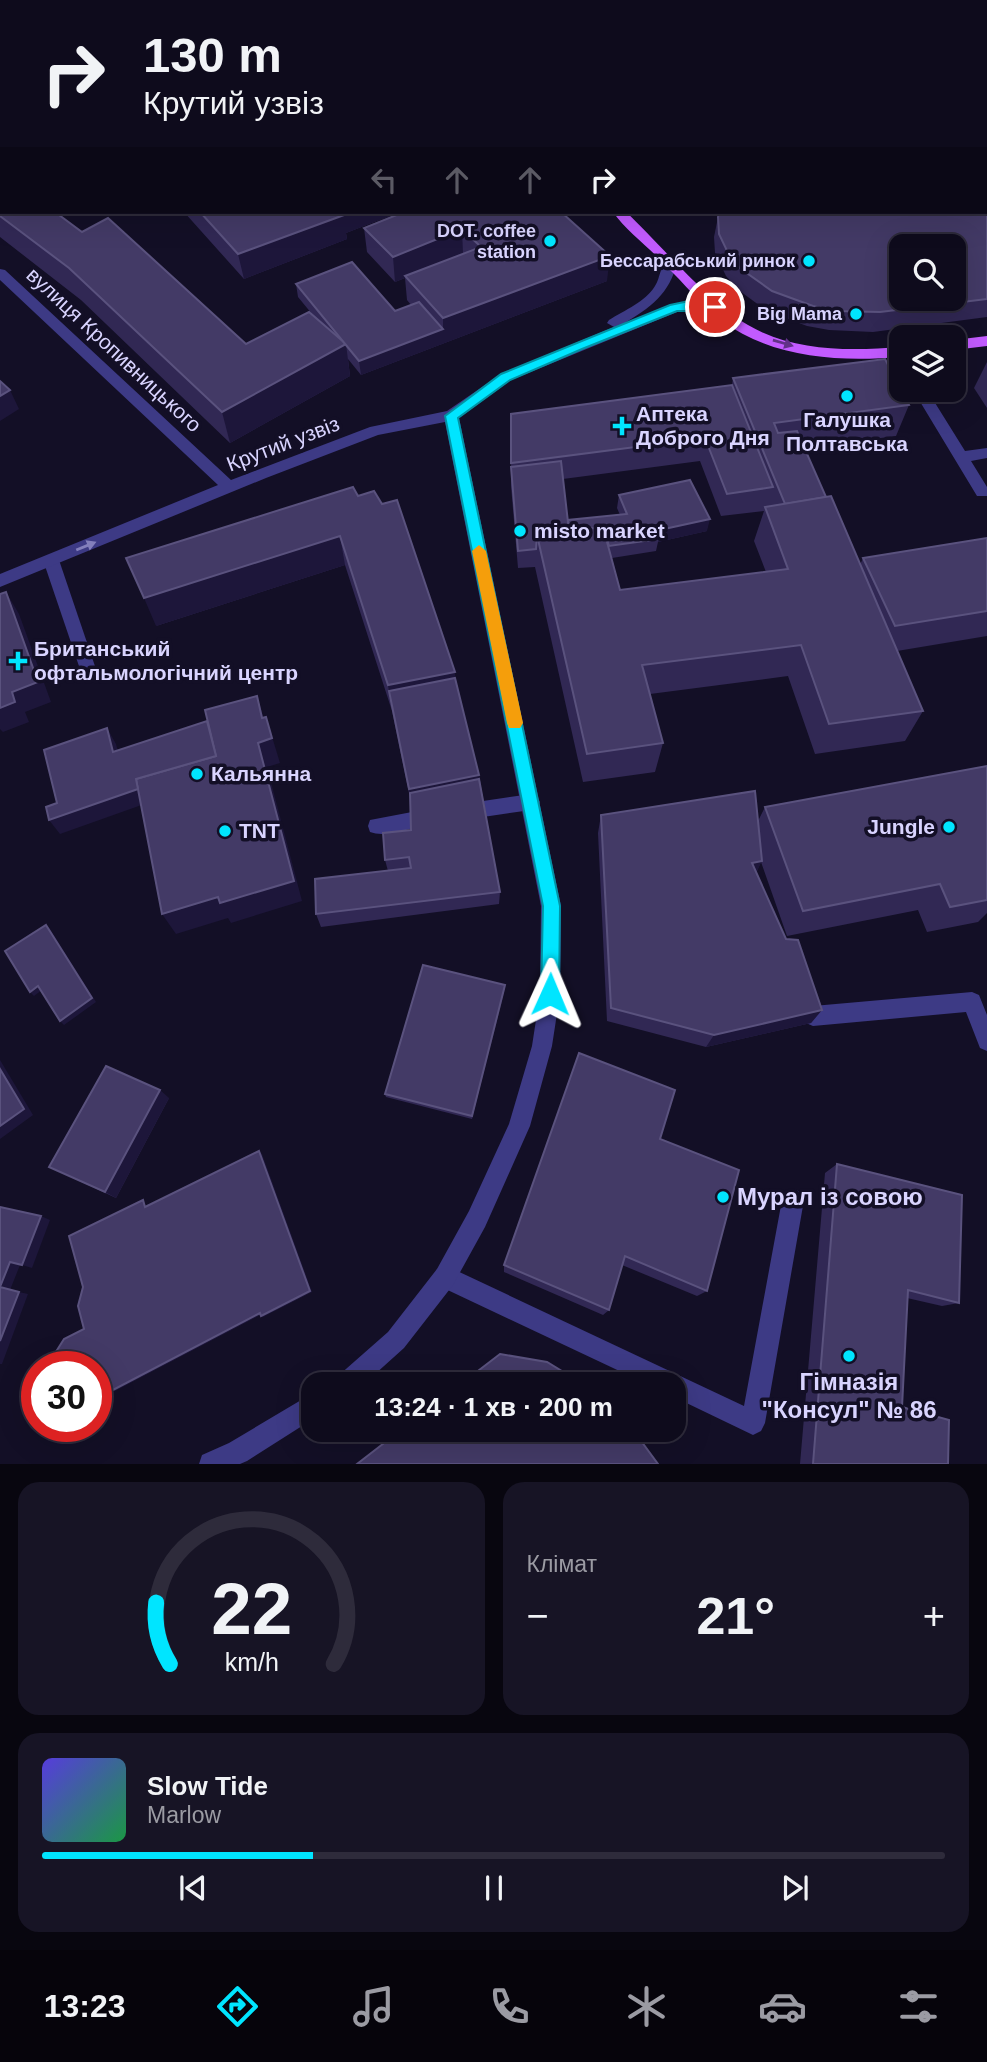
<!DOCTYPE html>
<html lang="uk">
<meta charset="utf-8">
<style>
:root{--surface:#0e0b1c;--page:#171425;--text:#f1f3f6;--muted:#9b9ba3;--line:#2e2b3b;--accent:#00e5ff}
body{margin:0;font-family:Helvetica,sans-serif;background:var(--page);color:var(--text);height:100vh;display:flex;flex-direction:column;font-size:26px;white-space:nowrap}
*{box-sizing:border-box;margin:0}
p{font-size:23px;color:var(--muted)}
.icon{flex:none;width:38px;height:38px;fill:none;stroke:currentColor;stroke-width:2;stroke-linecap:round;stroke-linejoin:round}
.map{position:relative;height:1464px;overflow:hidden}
.drawer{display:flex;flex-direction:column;gap:18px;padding:18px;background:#08060f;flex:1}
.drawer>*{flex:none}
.guide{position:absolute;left:0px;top:0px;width:987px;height:214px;box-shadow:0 7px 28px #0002,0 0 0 2px var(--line);background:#0e0b1c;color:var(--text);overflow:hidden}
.fabs{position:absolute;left:889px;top:234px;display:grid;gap:14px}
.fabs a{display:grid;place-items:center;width:77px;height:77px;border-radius:14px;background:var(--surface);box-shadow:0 7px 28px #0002,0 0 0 2px var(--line);font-size:35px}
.speed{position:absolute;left:21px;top:1351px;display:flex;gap:14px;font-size:35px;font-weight:700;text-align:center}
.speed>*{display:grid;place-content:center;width:91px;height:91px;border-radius:50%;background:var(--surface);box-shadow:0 7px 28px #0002,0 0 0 2px var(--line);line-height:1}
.speed .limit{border:10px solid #d22;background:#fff;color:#111}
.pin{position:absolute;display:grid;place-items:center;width:60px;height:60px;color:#fff;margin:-30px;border:4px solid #fff;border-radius:50%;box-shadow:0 2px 7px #0007}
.me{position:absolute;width:77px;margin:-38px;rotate:1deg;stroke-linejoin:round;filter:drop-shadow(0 0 5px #0008)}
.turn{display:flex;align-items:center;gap:24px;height:147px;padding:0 28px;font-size:32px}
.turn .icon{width:91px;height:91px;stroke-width:2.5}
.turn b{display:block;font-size:49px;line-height:60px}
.lanes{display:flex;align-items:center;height:66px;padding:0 28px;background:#0003;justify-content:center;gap:35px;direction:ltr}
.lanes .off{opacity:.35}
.big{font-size:52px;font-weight:800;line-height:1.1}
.drawer .widget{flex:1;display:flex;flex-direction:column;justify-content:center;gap:10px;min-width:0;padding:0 24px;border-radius:21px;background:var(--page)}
.drawer .dial{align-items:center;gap:0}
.dial svg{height:182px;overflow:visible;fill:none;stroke:var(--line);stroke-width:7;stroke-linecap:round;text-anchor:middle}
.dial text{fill:var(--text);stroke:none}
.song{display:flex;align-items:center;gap:21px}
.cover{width:84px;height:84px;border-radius:10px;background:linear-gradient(135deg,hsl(250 70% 55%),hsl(140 70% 35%))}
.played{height:7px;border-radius:4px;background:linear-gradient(90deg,var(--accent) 30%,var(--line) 30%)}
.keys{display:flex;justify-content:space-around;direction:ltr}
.heat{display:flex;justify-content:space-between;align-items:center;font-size:38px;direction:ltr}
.drawer .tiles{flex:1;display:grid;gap:18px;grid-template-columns:1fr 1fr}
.widget:last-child{grid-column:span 2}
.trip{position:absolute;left:301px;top:1372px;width:385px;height:70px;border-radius:21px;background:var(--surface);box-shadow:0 7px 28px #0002,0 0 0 2px var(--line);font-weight:800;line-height:70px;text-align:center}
.dock{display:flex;height:112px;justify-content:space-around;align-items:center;background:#06040b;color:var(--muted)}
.dock .icon{width:49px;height:49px}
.dock .selected{color:var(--accent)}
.dock b{font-size:32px;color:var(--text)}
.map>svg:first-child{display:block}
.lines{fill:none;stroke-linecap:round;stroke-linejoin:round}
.service{fill:#3d3a85;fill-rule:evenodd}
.pedestrian{fill:#3d3a85;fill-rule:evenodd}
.minor{fill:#3d3a85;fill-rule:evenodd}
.primary{fill:#c25bff;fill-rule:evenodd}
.wall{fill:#312854;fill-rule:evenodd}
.shaded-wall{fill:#1d163a}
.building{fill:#433a66;stroke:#5a527e;stroke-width:2;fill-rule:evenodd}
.oneway{fill:#623188}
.oneway2{fill:#837fbc}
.route{fill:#00e5ff;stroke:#0095a6;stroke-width:2}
.slow{fill:#f59e0b}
.poi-dot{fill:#00e5ff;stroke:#130f26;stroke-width:2.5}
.labels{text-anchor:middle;stroke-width:7;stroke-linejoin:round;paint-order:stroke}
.far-poi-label{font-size:18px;font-weight:bold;fill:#d9d4ff;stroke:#130f26;text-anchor:end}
.street-label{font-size:21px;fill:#d9d4ff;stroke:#130f26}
.poi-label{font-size:21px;font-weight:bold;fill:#d9d4ff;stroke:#130f26;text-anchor:start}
.near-poi-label{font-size:24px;font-weight:bold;fill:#d9d4ff;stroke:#130f26;text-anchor:start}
</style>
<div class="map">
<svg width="987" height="1464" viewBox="0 0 987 1464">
<rect width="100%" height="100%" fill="#130f26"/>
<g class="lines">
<!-- service -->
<g class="service">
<path d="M913 390H927L965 451 987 448V458L971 461 987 487V496H977Z"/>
<path d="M51 554 59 560 98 675 96 680H84L82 675 43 560Z"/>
<path d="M531 794 537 796 540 802 537 808 531 810 483 817 477 815 474 809 477 803 483 801Z"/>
<path d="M412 812 418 814 421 820 418 826C406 831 383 837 370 832L368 826 370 820Z"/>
<path d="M972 992 979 995 987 1015V1051L980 1048 966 1012 813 1026 806 1023 803 1016 806 1009 813 1006Z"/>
<path d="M793 1189 801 1192 804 1200 765 1423 761 1431 753 1435 674 1397V1384H647L437 1285 434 1277 437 1269 445 1266 453 1269 744 1406 782 1200 785 1192Z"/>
</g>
<!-- pedestrian -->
<rect class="pedestrian" x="985" y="121" width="2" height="8"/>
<!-- minor -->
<g class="minor">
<path d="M670 258 677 262C670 294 650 308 623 324 655 311 685 295 720 304V310L677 312 511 380 459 418 561 906 560 994 552 1046 530 1126 485 1227 453 1285 404 1348 364 1384H334L338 1376 388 1332 437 1269 469 1211 509 1124 532 1046 540 994 541 906 445 422 378 435 266 478 0 587V574L218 485 0 280V269L5 270 231 480 370 427 447 411 501 374 614 327 607 323 609 320C625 310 645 302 655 286 661 277 660 262 670 258Z"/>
<path d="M313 1393V1419L247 1461 240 1464H199L202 1455 229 1443Z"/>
</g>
<!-- primary -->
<g class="primary">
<path d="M382 0H393L394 2H383Z"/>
<path d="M613 212H626C662 246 707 301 748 325 794 352 850 351 901 347V357C840 362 774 359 722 321 701 305 684 283 665 265 649 247 626 231 613 212Z"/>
<path d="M987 336V346L954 350V340Z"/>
</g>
</g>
<!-- wall -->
<g class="wall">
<path d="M137 0H222L224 2H138Z"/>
<path d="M233 0H331L333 2H235Z"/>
<path d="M480 0H727L731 2H483Z"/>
<path d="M987 0V93H985V2Z"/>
<path d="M0 162 2 212 82 232 246 344 312 314 298 297 296 284 395 311 411 305 407 300 405 278 395 282 367 252 364 228 561 212 607 281 361 375 348 359 350 376 230 443 81 300 0 237Z"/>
<path d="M987 163V317L873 332 829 330 807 326 767 311 737 289 726 276 715 253 714 237 719 212Z"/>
<path d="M184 212H400L346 233 347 239 244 279Z"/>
<path d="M987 362V408L974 388Z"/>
<path d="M733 378 909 405 896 436 804 448 826 497 860 565 863 558 987 538V636L897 651 923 711 905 741 815 754 788 676 650 694 663 743 655 772 583 782 535 567 518 568 511 486V414L732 385ZM700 461 721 516 764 511 754 541 766 572 620 590 612 558 656 551 658 542 707 531 619 495 617 508 620 515 568 520 563 479Z"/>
<path d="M358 496 455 678 479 775 500 892 499 904 321 927 316 914 388 871 385 860 411 830 410 798 392 711 345 565 156 626Z"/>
<path d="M987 766V913L978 922 927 932 918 910 787 936 761 862 756 873 786 939 822 1010 811 1023 706 1047 607 1021 598 833 601 815 758 821 765 807Z"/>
<path d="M505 985 472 1119 386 1097 385 1094Z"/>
<path d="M169 1098 116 1198 49 1167Z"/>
<path d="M660 1139 707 1291 697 1296 622 1265 609 1310 603 1315 504 1272V1265Z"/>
<path d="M837 1164 959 1303 942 1306 907 1298 902 1407 948 1464H800L825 1173Z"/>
</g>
<!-- shaded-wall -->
<g class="shaded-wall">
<path d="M152 0H200L201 2H152Z"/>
<path d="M647 0H694L693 2H646Z"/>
<path d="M2 37V85L0 86V38Z"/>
<path d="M339 212H400L346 233 347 239 244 279 238 254Z"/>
<path d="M462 229 463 254 405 276V278L395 282 393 257Z"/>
<path d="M610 256 607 281 361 375 359 361 443 329V318Z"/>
<path d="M346 344 350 376 230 443 222 412Z"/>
<path d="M10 390 19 409 0 421V396Z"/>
<path d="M710 519 707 531 658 542 659 539 655 531Z"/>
<path d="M340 536 345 565 156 626 144 598Z"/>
<path d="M6 592 19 614 51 702 25 712 29 722 3 732 0 729V708L12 692Z"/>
<path d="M455 672 456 698 389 691 392 711 388 685Z"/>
<path d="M257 696 265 722 266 717 280 763 267 767 302 901 231 923 228 918 176 934 162 914 262 718Z"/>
<path d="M107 728 116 744 122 767 113 752Z"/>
<path d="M479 775 480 793 412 807 409 789Z"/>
<path d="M142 788 150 802 60 834 49 820Z"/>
<path d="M762 861 754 877 752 863Z"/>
<path d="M46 925 50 929 96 1002 64 1025 60 1021Z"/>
<path d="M505 985V989L472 1119V1116Z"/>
<path d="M38 986 42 990 34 996 30 992Z"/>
<path d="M822 1010 811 1023 706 1047 714 1035Z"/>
<path d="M0 1060 33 1115 0 1139Z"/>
<path d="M160 1090 169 1098 116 1198 105 1192Z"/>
<path d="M259 1151 262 1154 312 1292 263 1317 261 1316Z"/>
<path d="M41 1216 50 1220 32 1268 22 1265Z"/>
<path d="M10 1262 20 1265 10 1290 28 1294 2 1364H0V1287Z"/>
<path d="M260 1313 262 1314 115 1391H111Z"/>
<path d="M109 1385H114L96 1394V1391Z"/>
</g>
<!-- building -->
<g class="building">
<path d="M40 0H87L88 2H42Z"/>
<path d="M186 0H222L224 2H181Z"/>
<path d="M261 0H331L333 2H263Z"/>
<path d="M520 0H647H646L648 2H522Z"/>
<path d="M664 0H727L731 2H660Z"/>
<path d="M862 0H987V69H985V2H859Z"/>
<path d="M0 25 2 26V37L0 38Z"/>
<path d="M985 161 987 163V299L880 312 835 311 813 306 772 291 741 269 730 257 719 234 718 217 719 212H985ZM901 247H954V299H901Z"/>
<path d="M0 162 2 164V180L0 181Z"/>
<path d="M2 180V212H55L82 232 108 218 246 344 309 312 346 344 222 412 69 268 0 216V181Z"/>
<path d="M200 212H341L344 215 238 254Z"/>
<path d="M404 212H561L610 256 443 318 405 276 481 247 462 229 393 257 364 228Z"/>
<path d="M352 262 395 311 419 302 443 329 359 361 296 284Z"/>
<path d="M885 359 909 405 774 423 778 433 797 431 826 497 785 504 733 378Z"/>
<path d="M0 381 10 390 0 396Z"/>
<path d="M732 385 773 487 727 494 705 438 511 463V414Z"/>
<path d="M561 461 569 531 537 535 536 549 518 551 511 467Z"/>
<path d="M690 480 710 519 655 531 659 539 609 546 603 527 569 531 568 520 627 514 619 495Z"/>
<path d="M353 487 358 496 374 491 382 504 397 500 455 672 388 685 340 536 144 598 126 558Z"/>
<path d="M831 496 923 711 829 724 801 645 642 665 663 743 587 754 537 535 603 527 620 590 788 569 765 507Z"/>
<path d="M987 538V611L895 626 863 558Z"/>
<path d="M6 592 38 682 12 692 15 702 0 708V594Z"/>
<path d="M455 678 479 775 409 789 389 691Z"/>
<path d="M257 696 262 718 266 717 272 738 258 743 294 881 220 903 218 897 162 914 136 779 216 756 205 710Z"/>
<path d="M207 721 216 756 136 779 138 789 49 820 46 807 57 803 44 750 107 728 113 752Z"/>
<path d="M987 766V900L950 907 940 884 803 911 765 807Z"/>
<path d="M479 779 500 892 316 914 315 879 411 868 409 857 385 860 383 833 411 830 410 793Z"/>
<path d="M755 791 762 861 752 863 786 939 798 940 822 1010 714 1035 611 1008 601 815Z"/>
<path d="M46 925 92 998 60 1021 38 986 30 992 5 951Z"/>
<path d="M423 965 505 985 472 1116 385 1094Z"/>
<path d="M579 1053 675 1090 660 1139 739 1170 707 1291 625 1256 609 1310 504 1265Z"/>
<path d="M106 1066 160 1090 105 1192 49 1167Z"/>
<path d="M0 1069 24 1109 0 1126Z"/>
<path d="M259 1151 310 1291 261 1316 260 1313 111 1391 109 1385 96 1391V1367H57L54 1355 64 1339 84 1329 78 1306 83 1287 69 1236 143 1200 145 1207Z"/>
<path d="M837 1164 962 1195 959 1303 908 1290 902 1407 949 1420 948 1464H813Z"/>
<path d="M0 1207 41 1216 22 1265 10 1262 0 1287 19 1292 0 1341Z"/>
<path d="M500 1354 547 1362 583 1384H461Z"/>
<path d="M401 1430H633L658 1464H357Z"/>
</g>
<!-- one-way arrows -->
<defs><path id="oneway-solid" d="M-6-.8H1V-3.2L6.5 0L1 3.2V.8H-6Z" transform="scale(1.75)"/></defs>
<use class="oneway" href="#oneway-solid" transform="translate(783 343) rotate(16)"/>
<use class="oneway2" href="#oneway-solid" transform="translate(86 546) rotate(-22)"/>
<!-- route -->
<path class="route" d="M689 301 715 303 721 307 715 311H677L582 349 510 380 458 418 560 906 559 994 556 1000 550 1003 544 1000 541 994 543 906 445 416 501 374 670 305Z"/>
<!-- slow -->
<path class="slow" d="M479 545 486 551 523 723 520 728H509L507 723 472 551Z"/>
<!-- markers -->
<g class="poi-dot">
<circle cx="550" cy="241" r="7"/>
<circle cx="809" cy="261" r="7"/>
<circle cx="856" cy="314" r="7"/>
<circle cx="847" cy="396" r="7"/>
<path d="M618.5 415.5h7v7h7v7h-7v7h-7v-7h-7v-7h7z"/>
<circle cx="520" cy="531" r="7"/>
<path d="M14.5 650.5h7v7h7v7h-7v7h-7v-7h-7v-7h7z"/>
<circle cx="197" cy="774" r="7"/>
<circle cx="949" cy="827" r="7"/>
<circle cx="225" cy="831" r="7"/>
<circle cx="723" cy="1197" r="7"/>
<circle cx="849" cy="1356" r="7"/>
</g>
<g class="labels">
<!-- far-poi labels -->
<g class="far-poi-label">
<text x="536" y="237">DOT. coffee<tspan x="536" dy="21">station</tspan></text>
<text x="795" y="267">Бессарабський ринок</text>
<text x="842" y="320">Big Mama</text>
</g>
<!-- street labels -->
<g class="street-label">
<text transform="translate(114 350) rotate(43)" y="7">вулиця Кропивницького</text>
<text transform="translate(283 444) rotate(-21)" y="7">Крутий узвіз</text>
</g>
<!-- poi labels -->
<g class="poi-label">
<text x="636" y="421">Аптека<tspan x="636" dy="24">Доброго Дня</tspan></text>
<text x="847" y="427" text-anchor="middle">Галушка<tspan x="847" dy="24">Полтавська</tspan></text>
<text x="534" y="538">misto market</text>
<text x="34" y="656">Британський<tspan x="34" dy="24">офтальмологічний центр</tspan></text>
<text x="211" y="781">Кальянна</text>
<text x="935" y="834" text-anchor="end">Jungle</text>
<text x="239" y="838">TNT</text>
</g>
<!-- near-poi labels -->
<g class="near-poi-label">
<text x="737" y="1205">Мурал із совою</text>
<text x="849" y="1390" text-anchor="middle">Гімназія<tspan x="849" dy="28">"Консул" № 86</tspan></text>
</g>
</g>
</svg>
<div class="fabs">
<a><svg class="icon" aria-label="search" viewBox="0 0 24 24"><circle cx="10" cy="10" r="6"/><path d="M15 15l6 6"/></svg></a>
<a><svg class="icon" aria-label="layers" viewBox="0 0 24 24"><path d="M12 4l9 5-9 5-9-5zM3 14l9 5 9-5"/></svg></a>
</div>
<div class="speed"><div class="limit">30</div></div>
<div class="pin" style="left:715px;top:307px;background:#d93025"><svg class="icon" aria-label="arrive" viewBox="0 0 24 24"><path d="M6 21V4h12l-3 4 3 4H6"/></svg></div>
<svg class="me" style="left:550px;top:994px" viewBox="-20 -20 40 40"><path d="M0-17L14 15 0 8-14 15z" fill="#00e5ff" stroke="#fff" stroke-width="4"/></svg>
<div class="trip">13:24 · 1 хв · 200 m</div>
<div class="guide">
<div class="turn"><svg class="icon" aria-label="right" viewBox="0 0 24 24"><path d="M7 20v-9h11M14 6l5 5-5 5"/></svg><div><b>130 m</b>Крутий узвіз</div></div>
<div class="lanes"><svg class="icon off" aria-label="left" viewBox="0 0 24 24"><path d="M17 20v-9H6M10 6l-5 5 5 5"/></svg><svg class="icon off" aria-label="ahead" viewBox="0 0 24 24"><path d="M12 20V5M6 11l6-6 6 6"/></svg><svg class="icon off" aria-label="ahead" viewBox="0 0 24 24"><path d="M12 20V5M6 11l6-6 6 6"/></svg><svg class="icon" aria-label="right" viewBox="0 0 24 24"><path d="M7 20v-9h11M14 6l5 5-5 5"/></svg></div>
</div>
</div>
<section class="drawer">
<div class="tiles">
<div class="widget dial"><svg viewBox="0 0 100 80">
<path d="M14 69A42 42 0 1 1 86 69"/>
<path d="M14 69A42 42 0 0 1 8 42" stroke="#00e5ff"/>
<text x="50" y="56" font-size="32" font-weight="700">22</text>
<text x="50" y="72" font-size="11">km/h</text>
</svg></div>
<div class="widget"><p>Клімат</p>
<div class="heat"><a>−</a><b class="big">21°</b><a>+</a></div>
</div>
<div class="widget">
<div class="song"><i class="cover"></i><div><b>Slow Tide</b><p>Marlow</p></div></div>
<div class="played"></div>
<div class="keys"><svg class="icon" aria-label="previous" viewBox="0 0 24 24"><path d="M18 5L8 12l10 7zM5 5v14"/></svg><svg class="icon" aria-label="pause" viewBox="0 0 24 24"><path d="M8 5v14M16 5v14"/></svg><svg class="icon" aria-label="next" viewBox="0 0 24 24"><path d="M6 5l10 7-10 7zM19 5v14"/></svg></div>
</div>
</div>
</section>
<nav class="dock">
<b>13:23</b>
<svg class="icon selected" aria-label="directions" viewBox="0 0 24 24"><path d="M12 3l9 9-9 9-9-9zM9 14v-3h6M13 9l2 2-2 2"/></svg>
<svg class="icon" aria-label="music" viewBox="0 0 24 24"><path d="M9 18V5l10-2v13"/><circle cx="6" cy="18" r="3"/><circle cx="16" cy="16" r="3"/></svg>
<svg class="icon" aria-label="phone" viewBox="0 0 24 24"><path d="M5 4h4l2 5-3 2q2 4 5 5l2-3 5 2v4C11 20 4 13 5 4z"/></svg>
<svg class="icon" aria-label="climate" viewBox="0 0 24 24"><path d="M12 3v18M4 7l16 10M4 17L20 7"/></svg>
<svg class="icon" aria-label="car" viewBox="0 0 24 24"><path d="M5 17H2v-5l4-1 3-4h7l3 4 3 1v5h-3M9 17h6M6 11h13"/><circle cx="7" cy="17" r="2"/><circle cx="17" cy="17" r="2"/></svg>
<svg class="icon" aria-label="filters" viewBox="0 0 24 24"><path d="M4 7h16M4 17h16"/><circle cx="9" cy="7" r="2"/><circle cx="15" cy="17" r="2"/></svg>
</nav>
